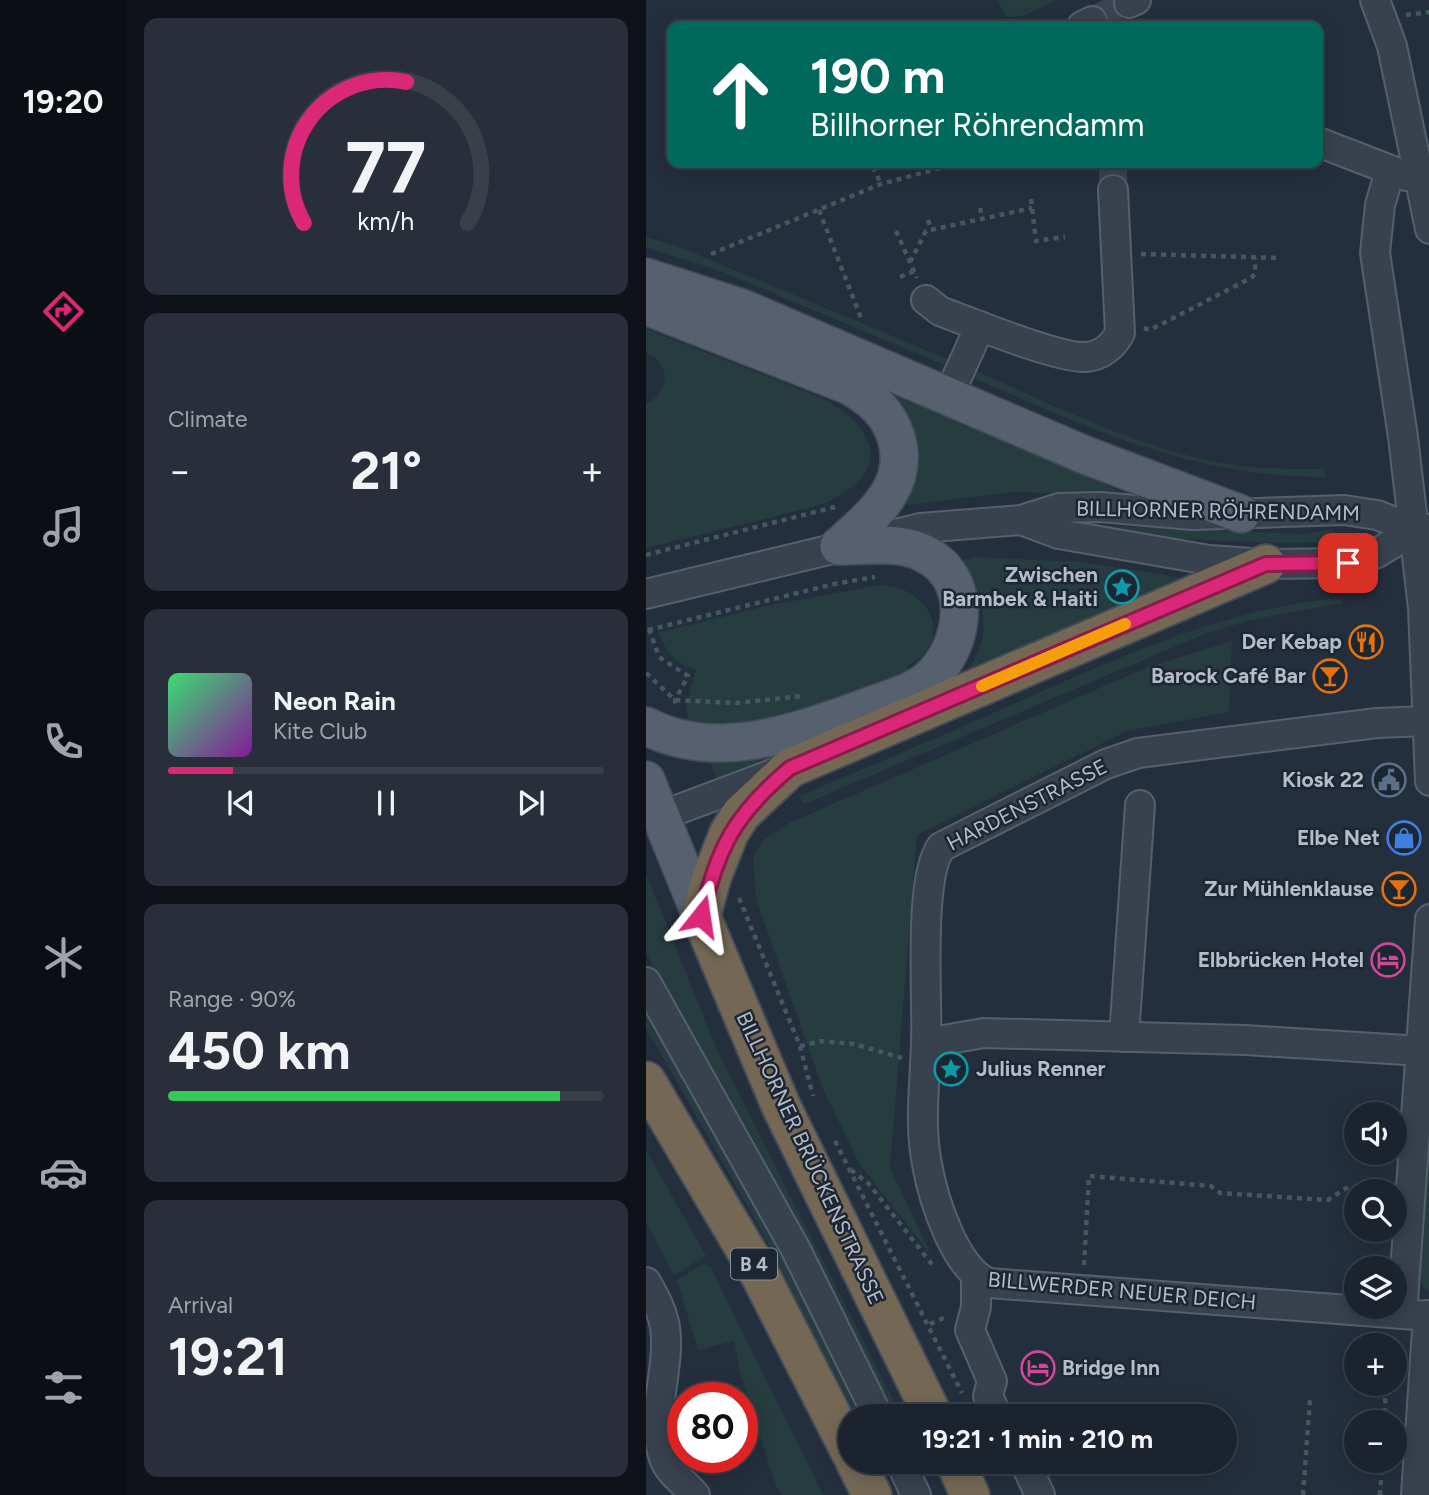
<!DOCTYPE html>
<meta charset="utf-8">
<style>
:root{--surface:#1b232e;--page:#282f3a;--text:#f1f3f6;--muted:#a0a4aa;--line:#39404a;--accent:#db2777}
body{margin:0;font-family:Figtree,sans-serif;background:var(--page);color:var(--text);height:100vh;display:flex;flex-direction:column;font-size:26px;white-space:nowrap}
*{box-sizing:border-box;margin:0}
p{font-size:23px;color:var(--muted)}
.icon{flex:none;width:38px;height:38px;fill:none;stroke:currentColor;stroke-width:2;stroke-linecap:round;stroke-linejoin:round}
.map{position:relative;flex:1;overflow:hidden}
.details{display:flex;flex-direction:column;gap:18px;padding:18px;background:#0f1319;width:520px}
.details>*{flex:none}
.guide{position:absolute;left:21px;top:21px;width:656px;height:147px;border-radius:14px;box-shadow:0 4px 18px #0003,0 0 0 2px var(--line);background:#00695c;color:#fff;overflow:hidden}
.buttons{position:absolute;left:698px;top:1102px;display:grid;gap:14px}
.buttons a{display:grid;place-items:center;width:63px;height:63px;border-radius:50%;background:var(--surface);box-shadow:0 4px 18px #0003,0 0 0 2px var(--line);font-size:35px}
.speed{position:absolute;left:21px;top:1382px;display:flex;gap:14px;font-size:35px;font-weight:700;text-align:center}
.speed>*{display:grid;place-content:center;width:91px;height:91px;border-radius:50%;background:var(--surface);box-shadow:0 4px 18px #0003,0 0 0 2px var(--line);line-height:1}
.speed .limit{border:10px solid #d22;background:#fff;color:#111}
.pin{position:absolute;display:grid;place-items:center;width:60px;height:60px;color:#fff;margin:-30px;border-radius:14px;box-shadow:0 4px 10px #0006}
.me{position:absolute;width:77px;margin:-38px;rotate:15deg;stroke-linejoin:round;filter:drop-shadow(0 0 5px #0008)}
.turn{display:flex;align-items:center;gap:24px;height:147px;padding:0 28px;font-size:32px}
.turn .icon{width:91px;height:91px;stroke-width:2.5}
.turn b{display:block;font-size:49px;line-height:60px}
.big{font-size:52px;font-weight:700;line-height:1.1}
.details .widget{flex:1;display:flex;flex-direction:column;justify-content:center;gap:10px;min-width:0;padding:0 24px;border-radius:14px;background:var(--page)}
.details .dial{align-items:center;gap:0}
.dial svg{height:182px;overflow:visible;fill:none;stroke:var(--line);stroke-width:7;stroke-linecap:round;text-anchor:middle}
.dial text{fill:var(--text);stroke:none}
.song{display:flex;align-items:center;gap:21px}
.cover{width:84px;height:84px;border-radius:10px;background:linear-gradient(135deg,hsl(140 70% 55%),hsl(290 70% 35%))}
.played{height:7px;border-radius:4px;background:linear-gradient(90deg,var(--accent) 15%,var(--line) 15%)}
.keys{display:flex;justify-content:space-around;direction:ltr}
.heat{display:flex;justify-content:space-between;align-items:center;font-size:38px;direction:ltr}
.charge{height:10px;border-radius:5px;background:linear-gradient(90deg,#34c759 90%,var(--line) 0)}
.trip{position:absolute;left:192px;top:1404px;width:399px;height:70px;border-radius:35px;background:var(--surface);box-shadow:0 4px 18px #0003,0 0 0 2px var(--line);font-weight:700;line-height:70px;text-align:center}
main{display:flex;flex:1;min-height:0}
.menu{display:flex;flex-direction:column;width:126px;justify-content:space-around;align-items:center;background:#0b0e12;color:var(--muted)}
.menu .icon{width:49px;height:49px}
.menu .selected{color:var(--accent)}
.menu b{font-size:32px;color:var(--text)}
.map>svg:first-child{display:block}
.green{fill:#263c3f}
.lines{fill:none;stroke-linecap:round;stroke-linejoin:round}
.minor-tunnel{stroke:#3a4453;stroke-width:28;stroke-dasharray:28 14;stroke-linecap:butt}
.minor-casing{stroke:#565f6c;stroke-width:32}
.major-casing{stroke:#414a57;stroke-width:40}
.highway-casing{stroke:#434c59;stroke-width:42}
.path{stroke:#44595c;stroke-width:4.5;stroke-dasharray:5 5;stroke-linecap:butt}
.minor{stroke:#38414e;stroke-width:28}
.major{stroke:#56606e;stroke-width:37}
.highway{stroke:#746855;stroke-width:38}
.route-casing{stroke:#8e194d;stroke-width:18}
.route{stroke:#db2777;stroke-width:12}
.slow{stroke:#f59e0b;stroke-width:12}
.labels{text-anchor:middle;stroke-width:5;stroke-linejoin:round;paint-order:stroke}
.shield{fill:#1d2633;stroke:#878f9c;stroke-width:2}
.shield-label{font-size:19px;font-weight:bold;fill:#b4bcc9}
.street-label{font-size:21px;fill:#b4bcc9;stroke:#1d2633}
.poi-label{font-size:21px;font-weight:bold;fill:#b4bcc9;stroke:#1d2633;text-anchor:end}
</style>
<main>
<nav class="menu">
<b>19:20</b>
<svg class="icon selected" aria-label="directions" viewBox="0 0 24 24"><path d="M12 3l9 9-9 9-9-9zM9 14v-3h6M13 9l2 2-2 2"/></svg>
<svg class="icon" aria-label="music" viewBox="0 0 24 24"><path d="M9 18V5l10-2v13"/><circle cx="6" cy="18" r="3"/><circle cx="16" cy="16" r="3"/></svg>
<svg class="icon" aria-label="phone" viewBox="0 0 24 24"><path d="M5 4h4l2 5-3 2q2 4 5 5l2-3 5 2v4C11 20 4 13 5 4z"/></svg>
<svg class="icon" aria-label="climate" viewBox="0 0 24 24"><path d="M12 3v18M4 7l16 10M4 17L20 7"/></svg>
<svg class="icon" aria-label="car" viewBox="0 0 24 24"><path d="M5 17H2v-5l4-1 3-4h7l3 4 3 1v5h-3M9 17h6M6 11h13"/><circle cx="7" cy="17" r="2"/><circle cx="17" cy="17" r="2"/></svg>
<svg class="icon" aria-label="filters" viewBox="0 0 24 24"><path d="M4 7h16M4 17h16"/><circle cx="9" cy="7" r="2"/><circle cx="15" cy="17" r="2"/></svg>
</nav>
<section class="details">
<div class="widget dial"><svg viewBox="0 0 100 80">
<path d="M14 69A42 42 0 1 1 86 69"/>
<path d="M14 69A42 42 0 0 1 59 7" stroke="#db2777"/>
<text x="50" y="56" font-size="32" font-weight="700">77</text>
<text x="50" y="72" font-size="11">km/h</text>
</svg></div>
<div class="widget"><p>Climate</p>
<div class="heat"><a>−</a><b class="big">21°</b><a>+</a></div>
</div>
<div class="widget">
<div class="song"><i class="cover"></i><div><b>Neon Rain</b><p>Kite Club</p></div></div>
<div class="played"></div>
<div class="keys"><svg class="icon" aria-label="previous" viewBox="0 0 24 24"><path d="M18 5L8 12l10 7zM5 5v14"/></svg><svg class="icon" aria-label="pause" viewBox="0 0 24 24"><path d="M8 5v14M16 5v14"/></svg><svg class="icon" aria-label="next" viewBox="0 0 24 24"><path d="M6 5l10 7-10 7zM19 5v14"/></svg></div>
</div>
<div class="widget"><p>Range · 90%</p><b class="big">450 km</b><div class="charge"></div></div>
<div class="widget"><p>Arrival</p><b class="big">19:21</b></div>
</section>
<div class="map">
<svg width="784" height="1495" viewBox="0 0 784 1495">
<rect width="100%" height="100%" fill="#242f3e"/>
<!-- green -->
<g class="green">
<path d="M351 0H410L377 16 360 17Z"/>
<path d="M0 237 31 246 306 361 303 367 77 272 0 247Z"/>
<path d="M0 329 176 398C241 433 242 479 171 506L0 548V404C24 393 26 362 0 353Z"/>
<path d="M321 367C399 401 477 441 561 460 599 469 638 469 678 469L679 477C541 477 441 427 318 374Z"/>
<path d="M248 392 478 493 477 496 368 492 260 505C280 464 274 432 246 398Z"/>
<path d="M447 525 658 534 688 529V542C609 543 528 542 450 529Z"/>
<path d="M329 557 437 562 543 579 320 673C347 637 341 595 312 562Z"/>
<path d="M234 585C287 587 309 643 261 666L266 675 208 695 97 727 44 726 40 708 50 670C29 663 21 653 12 633L120 606Z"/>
<path d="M696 598V603L604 620 556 635 158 804 153 796C220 768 287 740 354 710 464 661 574 608 696 598Z"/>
<path d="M586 641 583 712 481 731 271 835 244 1168 287 1258 213 1163 177 1089 110 899 107 858 116 841 143 823 502 667Z"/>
<path d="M149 752 72 780 63 761Z"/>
<path d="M0 874 72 1052 255 1416H246L175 1271 0 953Z"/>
<path d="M0 1011 118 1220 219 1416H210L111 1223 0 1028Z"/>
<path d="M783 1148V1291L776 1285 770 1272Z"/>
<path d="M0 1150 60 1256 28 1275 0 1222Z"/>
<path d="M57 1264 65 1268 177 1495H136L130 1486 94 1373 88 1341 52 1350 31 1280Z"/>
</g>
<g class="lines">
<!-- minor-tunnel -->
<g class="minor-tunnel">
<path d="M446 21 483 3"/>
<path d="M467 163V190"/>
</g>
<defs>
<g id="minor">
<path d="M729 0 746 46 784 229"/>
<path d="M483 3 490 0"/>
<path d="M436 26 446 21"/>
<path d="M672 142 760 176"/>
<path d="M744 171 734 205 729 253 757 437 777 608 784 781"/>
<path d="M280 300 294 311C323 322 413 359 440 357 455 356 467 346 474 333L467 190"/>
<path d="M303 395 334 326"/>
<path d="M375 520 413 534 563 560 620 564 702 563 731 553 769 530 780 529"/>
<path d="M0 594 274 528 375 520 413 508 454 507 547 515 698 510 731 515 769 530"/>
<path d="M781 721 731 723 492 753 460 764 295 847C272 879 282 999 280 1042 279 1083 273 1124 281 1164 287 1199 309 1269 343 1283L784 1316"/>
<path d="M0 818 15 816 132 772"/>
<path d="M0 982 149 1248 232 1416"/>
<path d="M478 1037 494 805"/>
<path d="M280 1043 338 1033 599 1040 776 1051"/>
<path d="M330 1278V1307L324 1330 346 1381 342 1396 351 1416"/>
<path d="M0 1282C8 1296 16 1310 19 1327 25 1369 3 1415 18 1458 23 1473 39 1483 49 1495"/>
<path d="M756 1314 784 919"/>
<path d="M254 1461 270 1495"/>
<path d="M378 1461 394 1495"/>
<path d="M770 1495 782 1315"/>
</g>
<g id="major">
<path d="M0 277 96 308 439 455 595 514"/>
<path d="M0 306 204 386C226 399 242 412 250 437 265 486 226 516 193 546"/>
<path d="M0 726C72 763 150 732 221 707 241 699 267 693 283 679 320 645 329 578 277 553 254 541 219 546 193 546"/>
<path d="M0 780 55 916"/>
</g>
<g id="highway">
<path d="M0 1081 112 1271 205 1453"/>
<path d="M287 1416 135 1106 55 916 66 876 83 833 95 814 144 768 620 564"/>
<path d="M209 1461 226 1495"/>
<path d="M309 1461 324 1495"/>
</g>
</defs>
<!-- minor casing -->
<use href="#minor" class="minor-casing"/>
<!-- major casing -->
<use href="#major" class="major-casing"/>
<!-- highway casing -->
<use href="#highway" class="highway-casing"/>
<!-- path -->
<g class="path">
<path d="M760 15 784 12"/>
<path d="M227 167 235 184"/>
<path d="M385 199 390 241 419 237"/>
<path d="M334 208 336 217"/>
<path d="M173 210 215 318"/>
<path d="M282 220 285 229"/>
<path d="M250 231 271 278"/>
<path d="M65 254 235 184 313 163"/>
<path d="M495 254 633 258"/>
<path d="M264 262 280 231 386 208"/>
<path d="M254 277 268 271"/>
<path d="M498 328 504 330 605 278 609 274V258"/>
<path d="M0 555 189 507"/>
<path d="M3 629 13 657 42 676 29 700 30 706"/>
<path d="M2 630 188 584 229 577"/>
<path d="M0 673 29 700 91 703 156 696"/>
<path d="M93 898 154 1046 167 1096"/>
<path d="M154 1046 175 1041 208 1044 256 1058"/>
<path d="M189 1141 316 1393"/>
<path d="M205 1170 223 1184 288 1267"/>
<path d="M438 1265 443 1176 565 1186 574 1193 682 1200 702 1187 710 1189"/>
<path d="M284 1324 302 1316"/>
<path d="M738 1423 740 1384"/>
<path d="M348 1461 353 1472"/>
<path d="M657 1495 664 1399"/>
<path d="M734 1495 736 1461"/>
</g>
<!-- minor -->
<use href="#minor" class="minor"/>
<!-- major -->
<use href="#major" class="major"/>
<!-- highway -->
<use href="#highway" class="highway"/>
</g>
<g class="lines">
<defs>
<path id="route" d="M55 916C73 846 88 815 144 768L620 564 702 563"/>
</defs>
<!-- route casing -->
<use href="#route" class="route-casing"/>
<!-- route -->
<use href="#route" class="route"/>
<!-- slow -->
<path class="slow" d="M336 686 479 624"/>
</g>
<!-- icons -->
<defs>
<symbol id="sight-ring" viewBox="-11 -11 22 22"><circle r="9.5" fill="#1d2633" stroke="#0f9aa8" stroke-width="1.5"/><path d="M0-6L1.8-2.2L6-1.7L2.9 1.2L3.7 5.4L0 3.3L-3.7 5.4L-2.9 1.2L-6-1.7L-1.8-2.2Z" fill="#0f9aa8"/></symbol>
<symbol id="restaurant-ring" viewBox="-11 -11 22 22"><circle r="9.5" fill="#1d2633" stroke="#e8710a" stroke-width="1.5"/><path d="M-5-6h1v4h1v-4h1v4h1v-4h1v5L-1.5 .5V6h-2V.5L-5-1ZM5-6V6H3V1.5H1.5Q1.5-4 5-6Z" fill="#e8710a"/></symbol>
<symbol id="bar-ring" viewBox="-11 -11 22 22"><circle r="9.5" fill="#1d2633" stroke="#e8710a" stroke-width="1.5"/><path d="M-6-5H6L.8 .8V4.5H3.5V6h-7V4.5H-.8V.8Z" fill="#e8710a"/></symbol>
<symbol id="civic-ring" viewBox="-11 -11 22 22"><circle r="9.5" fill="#1d2633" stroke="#5c6f8a" stroke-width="1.5"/><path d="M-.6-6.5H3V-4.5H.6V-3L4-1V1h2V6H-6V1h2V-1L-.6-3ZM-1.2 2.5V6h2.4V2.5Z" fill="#5c6f8a"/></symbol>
<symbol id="shop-ring" viewBox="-11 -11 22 22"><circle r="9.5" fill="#1d2633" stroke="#3f7fe0" stroke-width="1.5"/><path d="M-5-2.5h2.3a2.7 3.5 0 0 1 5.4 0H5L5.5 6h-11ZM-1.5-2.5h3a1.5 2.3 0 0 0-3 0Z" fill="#3f7fe0"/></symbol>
<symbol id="hotel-ring" viewBox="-11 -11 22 22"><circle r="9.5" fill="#1d2633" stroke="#d1479c" stroke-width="1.5"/><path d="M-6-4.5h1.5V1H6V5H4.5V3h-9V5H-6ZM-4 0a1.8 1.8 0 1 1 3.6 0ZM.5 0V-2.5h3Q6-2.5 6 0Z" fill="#d1479c"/></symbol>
</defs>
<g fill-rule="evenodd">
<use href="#sight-ring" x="457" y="568" width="38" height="38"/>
<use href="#restaurant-ring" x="701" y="623" width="38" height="38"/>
<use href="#bar-ring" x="665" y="657" width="38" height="38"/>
<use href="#civic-ring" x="724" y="761" width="38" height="38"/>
<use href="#shop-ring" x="739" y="819" width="38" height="38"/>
<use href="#bar-ring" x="734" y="870" width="38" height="38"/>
<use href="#hotel-ring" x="723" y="941" width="38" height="38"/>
<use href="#sight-ring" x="286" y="1050" width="38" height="38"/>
<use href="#hotel-ring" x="373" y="1349" width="38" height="38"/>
</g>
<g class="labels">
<!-- shield labels -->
<rect class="shield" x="85" y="1248.5" width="46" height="31" rx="5"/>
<g class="shield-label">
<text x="108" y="1271">B 4</text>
</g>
<!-- street labels -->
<g class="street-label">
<text transform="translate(572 511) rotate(1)" y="7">BILLHORNER RÖHRENDAMM</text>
<text transform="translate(381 805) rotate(-27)" y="7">HARDENSTRASSE</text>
<text transform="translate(164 1158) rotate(65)" y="7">BILLHORNER BRÜCKENSTRASSE</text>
<text transform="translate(476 1291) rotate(5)" y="7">BILLWERDER NEUER DEICH</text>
</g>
<!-- poi labels -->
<g class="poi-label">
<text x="452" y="582">Zwischen<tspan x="452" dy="24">Barmbek &amp; Haiti</tspan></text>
<text x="696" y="649">Der Kebap</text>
<text x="660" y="683">Barock Café Bar</text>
<text x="718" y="787">Kiosk 22</text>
<text x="734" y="845">Elbe Net</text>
<text x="728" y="896">Zur Mühlenklause</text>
<text x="718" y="967">Elbbrücken Hotel</text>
<text x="330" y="1076" text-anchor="start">Julius Renner</text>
<text x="416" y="1375" text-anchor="start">Bridge Inn</text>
</g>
</g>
</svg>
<div class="buttons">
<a><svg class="icon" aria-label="sound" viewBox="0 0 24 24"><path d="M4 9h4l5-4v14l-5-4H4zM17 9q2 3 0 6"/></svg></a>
<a><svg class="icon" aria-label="search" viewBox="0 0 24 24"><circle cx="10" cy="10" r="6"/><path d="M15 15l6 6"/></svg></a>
<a><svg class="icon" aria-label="layers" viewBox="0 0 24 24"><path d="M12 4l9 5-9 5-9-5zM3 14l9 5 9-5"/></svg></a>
<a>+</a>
<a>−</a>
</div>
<div class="speed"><div class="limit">80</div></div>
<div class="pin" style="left:702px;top:563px;background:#d93025"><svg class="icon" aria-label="arrive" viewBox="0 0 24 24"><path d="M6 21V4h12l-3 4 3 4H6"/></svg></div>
<svg class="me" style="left:55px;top:916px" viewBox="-20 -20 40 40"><path d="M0-17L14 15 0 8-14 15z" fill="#db2777" stroke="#fff" stroke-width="4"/></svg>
<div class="trip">19:21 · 1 min · 210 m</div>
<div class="guide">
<div class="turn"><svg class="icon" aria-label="ahead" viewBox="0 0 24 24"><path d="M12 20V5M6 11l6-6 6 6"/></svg><div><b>190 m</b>Billhorner Röhrendamm</div></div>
</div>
</div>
</main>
